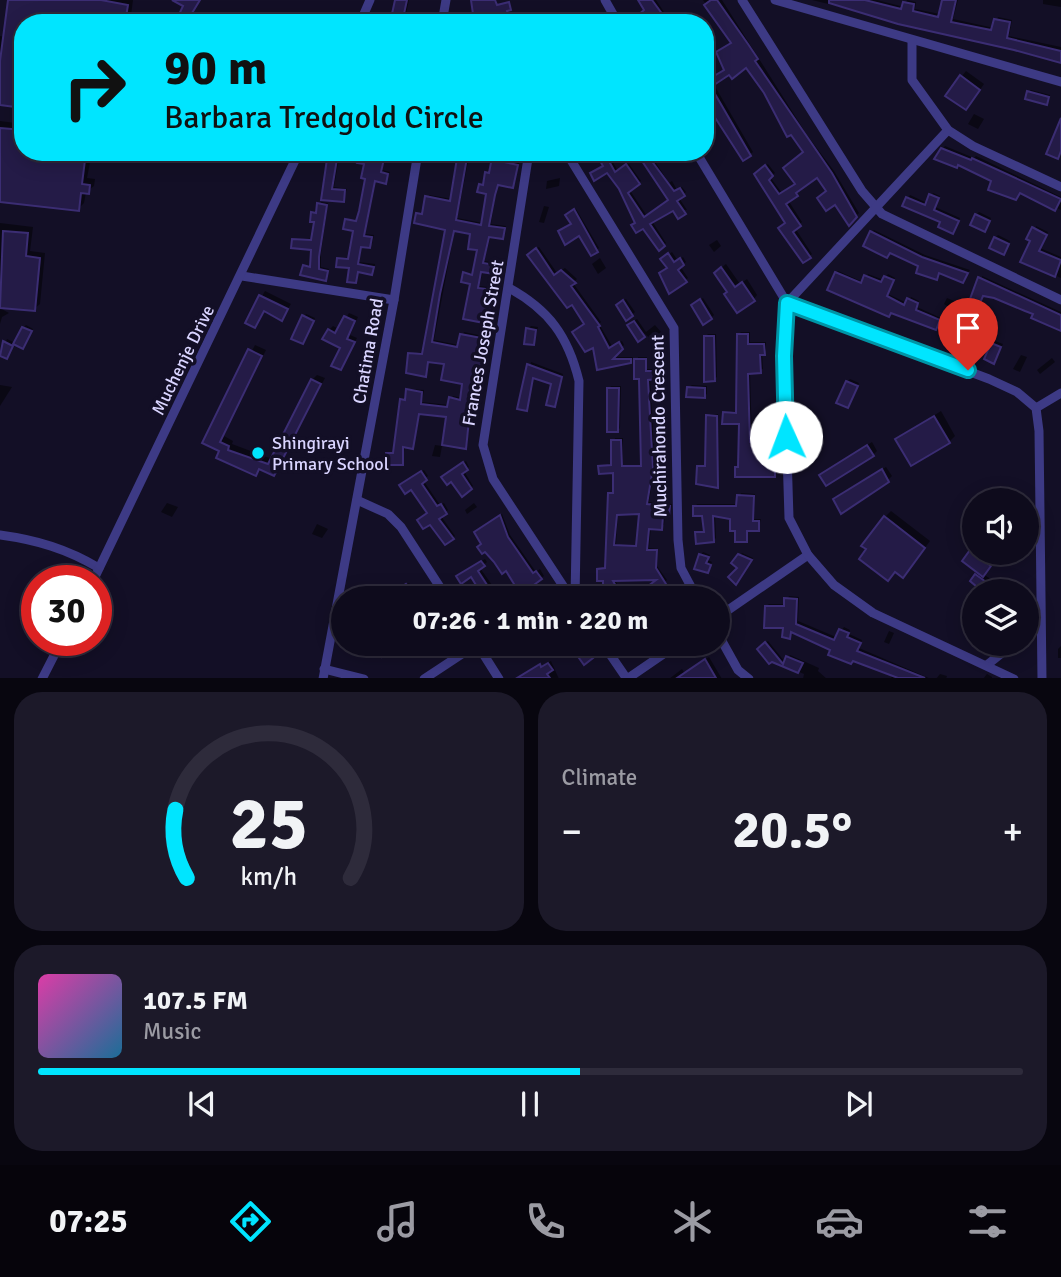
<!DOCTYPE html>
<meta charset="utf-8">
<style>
:root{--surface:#0e0b1c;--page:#1c1929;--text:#f1f3f6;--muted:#9b9ba3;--line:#2e2b3b;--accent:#00e5ff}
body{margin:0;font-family:Signika,sans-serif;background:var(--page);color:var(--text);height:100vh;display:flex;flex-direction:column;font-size:26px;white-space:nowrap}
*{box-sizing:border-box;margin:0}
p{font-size:23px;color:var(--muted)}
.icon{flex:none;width:38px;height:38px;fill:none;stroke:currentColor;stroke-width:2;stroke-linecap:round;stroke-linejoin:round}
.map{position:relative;height:678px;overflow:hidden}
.sheet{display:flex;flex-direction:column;gap:14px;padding:14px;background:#08060f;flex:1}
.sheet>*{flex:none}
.top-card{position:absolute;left:14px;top:14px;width:700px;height:147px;border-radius:28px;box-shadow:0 4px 18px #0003,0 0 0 2px var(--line);background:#00e5ff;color:#111;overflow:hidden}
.controls{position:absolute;left:962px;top:488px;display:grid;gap:14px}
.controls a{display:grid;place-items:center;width:77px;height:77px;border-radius:50%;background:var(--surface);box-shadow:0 4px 18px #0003,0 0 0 2px var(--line);font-size:35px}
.speed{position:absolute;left:21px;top:565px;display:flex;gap:14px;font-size:35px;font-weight:700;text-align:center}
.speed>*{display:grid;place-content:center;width:91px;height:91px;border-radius:50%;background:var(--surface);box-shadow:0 4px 18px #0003,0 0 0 2px var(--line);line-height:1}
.speed .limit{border:10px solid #d22;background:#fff;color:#111}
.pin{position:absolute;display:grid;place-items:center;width:60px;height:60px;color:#fff;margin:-72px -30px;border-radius:50% 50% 50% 0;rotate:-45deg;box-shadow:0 0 7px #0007}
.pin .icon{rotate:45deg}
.me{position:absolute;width:77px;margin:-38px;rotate:358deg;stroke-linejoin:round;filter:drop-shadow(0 0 5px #0008)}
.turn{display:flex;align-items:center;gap:24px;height:147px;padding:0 35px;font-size:32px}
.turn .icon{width:91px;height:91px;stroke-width:2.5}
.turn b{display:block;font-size:49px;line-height:60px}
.big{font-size:52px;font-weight:700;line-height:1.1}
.sheet .tile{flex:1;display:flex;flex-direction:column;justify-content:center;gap:10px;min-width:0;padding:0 24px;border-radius:28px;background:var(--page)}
.sheet .dial{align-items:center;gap:0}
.dial svg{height:182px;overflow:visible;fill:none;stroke:var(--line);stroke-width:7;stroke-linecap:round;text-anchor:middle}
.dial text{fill:var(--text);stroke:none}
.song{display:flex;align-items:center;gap:21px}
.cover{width:84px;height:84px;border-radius:10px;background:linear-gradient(135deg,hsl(320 70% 55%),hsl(200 70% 35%))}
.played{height:7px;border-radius:4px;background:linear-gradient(90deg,var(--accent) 55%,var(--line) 55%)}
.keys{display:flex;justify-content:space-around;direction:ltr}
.heat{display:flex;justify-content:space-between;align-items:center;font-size:38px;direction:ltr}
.sheet .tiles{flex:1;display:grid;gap:14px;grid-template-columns:1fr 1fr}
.tile:last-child{grid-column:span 2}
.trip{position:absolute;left:331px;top:586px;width:399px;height:70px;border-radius:35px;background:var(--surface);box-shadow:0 4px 18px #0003,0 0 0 2px var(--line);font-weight:700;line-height:70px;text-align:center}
.tabs{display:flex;height:112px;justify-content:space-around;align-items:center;background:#06040b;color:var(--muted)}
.tabs .icon{width:49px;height:49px}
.tabs .current{color:var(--accent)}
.tabs b{font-size:32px;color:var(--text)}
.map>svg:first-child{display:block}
.shadow{fill:#0007;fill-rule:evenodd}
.building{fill:#241b47;stroke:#3b2d73;stroke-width:2;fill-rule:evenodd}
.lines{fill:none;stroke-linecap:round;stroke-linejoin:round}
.street{stroke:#3d3a85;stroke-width:9}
.route-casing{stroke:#0095a6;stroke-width:18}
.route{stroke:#00e5ff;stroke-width:12}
.poi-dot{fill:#00e5ff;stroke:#130f26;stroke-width:2.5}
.labels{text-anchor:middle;stroke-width:7;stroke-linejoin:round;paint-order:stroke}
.street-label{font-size:18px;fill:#d9d4ff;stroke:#130f26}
.poi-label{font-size:18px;fill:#d9d4ff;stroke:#130f26;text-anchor:start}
</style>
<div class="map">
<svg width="1061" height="679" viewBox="0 0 1061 679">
<rect width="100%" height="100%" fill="#130f26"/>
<!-- shadow -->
<g class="shadow">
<path d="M10 0H133L130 23H23L0 103V36L5 37Z"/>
<path d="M399 0H409L404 23H377H392Z"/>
<path d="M640 0H656L664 12 659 16 664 23H644L646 10Z"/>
<path d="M703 0H722L807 135 834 171 859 213 849 223 817 175 798 190 799 192 788 200 802 222 795 228 812 254 803 261 787 223 756 174 768 164 775 173 770 177 782 193 797 184 805 152 746 66 713 83 753 152 743 159 705 101V74L709 80 726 69 733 43Z"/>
<path d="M812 0H877L904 7 907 0 916 2 915 9 940 14 945 0H958L953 19 994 28 998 17 1012 20 1009 36 1061 47V61Z"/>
<path d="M1043 0H1061V7L1043 4Z"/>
<path d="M966 71 984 84 970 104 947 95Z"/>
<path d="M1031 90 1050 95 1049 100 1046 103 1028 92Z"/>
<path d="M974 114 984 119 978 129 968 124Z"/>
<path d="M0 121 23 124V152H92L87 178 95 179 94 186 86 192 84 203 78 209 0 200Z"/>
<path d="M945 146 974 158 976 156 1061 197V210L938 154Z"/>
<path d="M330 152H340L334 187 347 189 343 200 323 198Z"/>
<path d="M363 152H380L379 155 386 157 382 170 390 172 385 182 376 180 365 234 374 235 372 244 362 245 359 262 375 264 374 271H359L356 281 351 267 339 258 350 257 355 229 346 220 359 219 367 177Z"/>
<path d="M460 152H470L457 218 483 223 488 192 480 185 485 183 494 156 475 152H502L501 159 519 162 515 183H499L496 191 491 224 506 226 505 235H491L484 261 497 263 496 269 483 271 479 286 497 288 491 320 488 322 465 273H474L479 248 472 232 455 229 434 340 459 345 464 332 488 337 475 406 471 408 467 445 465 447 448 416 420 413 414 444 405 446 402 464 388 454 395 452 402 400 407 398 408 389 424 390 422 402 449 405 453 396 462 398 464 383 446 362 429 360 425 375 410 354 424 352 447 228 417 213 424 212 429 195 452 199Z"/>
<path d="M597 152H607L618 171 629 164 641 181 629 189 647 216 671 200 639 152H649L669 183 672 181 677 190 682 187 686 192 679 198 687 210 673 209 652 221 666 243 664 245 636 222 616 179 607 171 592 174 611 163 609 160 603 163Z"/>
<path d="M560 178 559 186 546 189 547 181Z"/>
<path d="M933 193 940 196 935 207 960 218 953 231 908 198 910 195 927 203Z"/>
<path d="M321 202 328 203 321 253V267L329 269 325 279 304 266 312 265 313 249 293 240 313 238 316 221 313 213 318 211Z"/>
<path d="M544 206 549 207 544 223 539 222Z"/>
<path d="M576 209 599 248 591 254 573 224 570 213Z"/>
<path d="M979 212 991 218 987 227 976 215Z"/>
<path d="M0 223 33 227 30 251 45 253 40 304 34 309 0 306Z"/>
<path d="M1036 226 1048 232 1040 248 1061 257V278L1023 261Z"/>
<path d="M874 230 925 255 970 270 963 281 940 272 936 278 871 232Z"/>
<path d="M998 235 1010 241 1004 253 995 238Z"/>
<path d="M717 240 721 246 714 252 709 245Z"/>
<path d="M539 247 557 273 565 268 577 279 573 283 601 322 599 324 612 346 622 341 624 345 612 357H633L631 361 599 368 586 323 531 252Z"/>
<path d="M672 252 678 261 683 257 686 262 680 266 688 278 685 280 669 267 665 257Z"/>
<path d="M600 258 606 268 598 274 592 264Z"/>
<path d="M726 264 740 284 747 279 757 295 754 299 729 291 720 269Z"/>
<path d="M838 271 863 282 868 274 884 280 888 274 895 278 888 294 907 303 911 297 919 301 917 307 941 318 938 326 936 328 836 273Z"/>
<path d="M982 276 1061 312V329L1035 314 995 297 984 295 980 301Z"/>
<path d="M265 291 291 304 282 318 265 310 255 326 247 322Z"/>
<path d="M703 298 714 315 711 318 696 303Z"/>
<path d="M947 298 954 301 950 308 944 304Z"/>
<path d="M626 299 635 312 632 315 620 302Z"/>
<path d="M0 308 9 313 2 317 0 324Z"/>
<path d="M349 313 358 317 350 335 357 338 340 368 342 347 329 330 333 326 339 329Z"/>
<path d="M306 314 315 318 303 342 304 316Z"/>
<path d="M637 319 646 332 655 325 661 332 652 340 632 323Z"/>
<path d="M26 325 33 329 25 344 23 328Z"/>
<path d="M531 326 538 327 534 343 528 329Z"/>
<path d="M967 328 975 332 966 349 964 331Z"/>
<path d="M741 332H750V342H766V350L762 353 763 369 750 372 752 440 757 441 756 451 770 452V465L777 466 774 475 737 468 740 464 741 422 724 413 738 411V335Z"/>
<path d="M708 334H716L717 377 714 379 705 337Z"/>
<path d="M7 339 15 343 7 357 0 354Z"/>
<path d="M995 341 1003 344 994 362 992 344Z"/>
<path d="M255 345 266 350 224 436 233 441 232 444 272 459 312 380 317 375 325 378 274 474 262 468 255 474 205 442Z"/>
<path d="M1021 355 1027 357 1020 372 1013 369Z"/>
<path d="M638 357H647V369H660L658 378H650L655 465 649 502 672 504 671 512 665 514 664 525 651 527 649 548 658 549 657 566 667 580 654 589 661 598H648L645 595 641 598 639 595 661 579H615L619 589H605V579L598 570 606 567 609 494 615 492V472L600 466 613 463 615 438H623V465H643ZM618 513H640L638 545 616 544Z"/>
<path d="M1052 358 1055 362 1040 374 1037 370Z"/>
<path d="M531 362 563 374 554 405 553 383 534 377 526 409Z"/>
<path d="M850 379 859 383 848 406 847 382Z"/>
<path d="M0 385 12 387 0 406Z"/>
<path d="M692 385 707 386V394L704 396 689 387Z"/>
<path d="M611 386H621L620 428 617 431 609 389Z"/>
<path d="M941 411 955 436 949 442 897 439Z"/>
<path d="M710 414H718L717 486 698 467 707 465Z"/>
<path d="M872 442 877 451 873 455 826 471Z"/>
<path d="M435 445 442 446 440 457 432 456Z"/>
<path d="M466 461 469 467 464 471 473 486 471 488 446 475Z"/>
<path d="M886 467 892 476 888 480 835 499Z"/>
<path d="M424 470 428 476 423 480 440 505 444 503 448 510 441 516 455 536 453 538 404 482Z"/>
<path d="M741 493 755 494 754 519H761L758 529H748L746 540 732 518 715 515 716 538 714 540 697 533 705 530 704 514 695 507 697 504H738Z"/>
<path d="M989 496 999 497 998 500H986Z"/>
<path d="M167 503 178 507 172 517 161 512Z"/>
<path d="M474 503 477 507 467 514 465 510Z"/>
<path d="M891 511 930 541 909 569 885 517Z"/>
<path d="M502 514 510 535 536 572 540 569 544 576 533 583 541 598H527L522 591 508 598H486L471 574H461L485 559 487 562 480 568 499 595 516 584 483 543 479 529Z"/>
<path d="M317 524 328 529 322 538 312 534Z"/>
<path d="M974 549 975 553 992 563 983 574 1003 587 1000 592H976L980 586 972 581 980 572 971 551Z"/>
<path d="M703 552 710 555 708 560 712 562 707 571 701 555Z"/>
<path d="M742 553 753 558 738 581 740 568 733 563Z"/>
<path d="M409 583 419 598H402L397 592Z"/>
<path d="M551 593 553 598H541Z"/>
<path d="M789 596 799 597 798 621 836 637 844 627 850 630 849 634 862 640 859 648 931 679H891L892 675 792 630 789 637 785 626 766 606 769 604H786Z"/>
<path d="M889 631 894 633 889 644 884 642Z"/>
<path d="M768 641 785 662 790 655 819 668 818 671 827 679H803L804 674 772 660 759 649Z"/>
<path d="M367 644H417L414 648 400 644 395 650 385 648 381 655Z"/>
<path d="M511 644H526L529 648 519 656Z"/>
<path d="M571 644H587L594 654 584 662Z"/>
<path d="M634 644H645V645L637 650Z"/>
<path d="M1061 646V658H1058V649Z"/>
<path d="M709 657 722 679H669L682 669 685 674Z"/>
<path d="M551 661 559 679 523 676 526 674Z"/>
<path d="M940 674 947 676 946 679H936Z"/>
<path d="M987 674 992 677V679H983Z"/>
</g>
<!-- building -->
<g class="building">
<path d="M8 0H101L128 5 125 23H23V108L0 105V61Z"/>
<path d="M172 0H200L186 23H175L183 6Z"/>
<path d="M395 0H407L402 23H390Z"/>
<path d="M471 0H495L497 5 509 2 511 10 507 11 510 23H487L485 18 474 21Z"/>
<path d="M638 0H652L663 15 653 23H642L637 16 644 10Z"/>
<path d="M711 0H717L748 44 758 59 755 61 832 173 857 217 849 226 835 205 826 211 817 198 826 191 817 178 796 193 798 196 786 204 801 226 793 232 811 258 803 263 778 228 785 223 754 174 765 165 773 176 769 180 779 194 795 184 783 168 803 152 791 135 787 137 764 93 746 68 732 79 729 75 711 87 751 156 743 161 705 102V77L707 80 724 70 716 52 731 43 704 5Z"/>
<path d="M829 0H865L901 9 903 2 914 4 913 11 938 17 942 0H956L951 22 991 30 994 19 1010 22 1007 38 1061 51V63L1014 50 898 24 829 3Z"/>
<path d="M960 75 980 90 966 110 945 96Z"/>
<path d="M1027 91 1049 97 1047 105 1025 99Z"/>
<path d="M1061 118V151L1058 159 1046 154Z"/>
<path d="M0 128 23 130V152H86L82 184 90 185 89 194 81 193 79 211 0 202Z"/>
<path d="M941 148 971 160 972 158 1061 199 1055 211 1020 193 1016 200 988 190 991 181 958 165 957 168 934 159Z"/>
<path d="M328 152 338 153 332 189 345 190 344 202 321 200Z"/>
<path d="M458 152H468L456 220 481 225 486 194 477 192 479 184 483 185 485 172 489 173 493 152H501L499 161 518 165 513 188 498 185 495 195 489 226 505 228 503 239 489 237 483 263 496 265 495 274 481 272 478 288 496 290 489 324 463 319 470 284 461 282 463 272 472 275 477 250 468 249 470 234 454 231 440 294 432 342 457 347 460 334 487 339 473 410H470L466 449 442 445 446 417 419 414 413 449 403 447V465H386V453H393L400 399 405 400 406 389 422 392 421 404 447 407 449 397 460 400 462 384 441 380 444 364 428 362 426 377 406 373 408 353 422 354 445 230 414 223 416 213 422 214 425 196 450 201Z"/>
<path d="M595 152H604L615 172 626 164 640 184 628 193 644 217 668 200 636 152H645L674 191 680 188 685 196 677 201 686 214 678 219 673 211 650 224 665 246 659 251 643 229 636 233 631 225 635 223 619 189 607 173 594 181 590 173 603 166Z"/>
<path d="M360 153 384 159 381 172 388 174 386 184 375 181 364 236 372 237 370 248 361 247 358 264 374 267 372 275 358 272 356 283 347 282 349 268 336 267 337 258 348 259 353 231 343 229 345 219 356 221 359 211 365 179 361 178 364 164 357 163Z"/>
<path d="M929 194 939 198 934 210 959 221 953 234 938 227 940 222 902 206 906 197 925 205Z"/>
<path d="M317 203 327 205 319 257V269L328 271 326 281 300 275 303 265 310 267 311 250 291 248 292 239 311 240 314 222H310L311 212 316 213Z"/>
<path d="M574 209 598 252 591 256 579 236 565 245 558 231 571 224 565 215Z"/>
<path d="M975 214 990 221 985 232 970 225Z"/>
<path d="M1032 227 1047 235 1039 251 1061 260 1055 277 1020 262 1030 241 1026 239Z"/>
<path d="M3 231 28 233 26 256 40 258 35 311 0 308Z"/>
<path d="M870 231 922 257 968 273 963 283 939 273 937 280 916 273 918 266 890 253 887 258 863 246Z"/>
<path d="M994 237 1009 244 1004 255 989 248Z"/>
<path d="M536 248 554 275 561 270 576 283 571 286 600 326 598 327 609 348 619 342 623 349 613 359H631V363L597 370 593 348 585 352 572 332 584 324 572 305 567 308 527 255Z"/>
<path d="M668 253 674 262 680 258 684 265 678 270 687 282 669 294 659 273 667 268 660 259Z"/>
<path d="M721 267 735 287 742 282 755 301 737 313 724 294 727 292 714 273Z"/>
<path d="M835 272 861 283 864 275 881 282 884 276 894 280 887 296 904 305 907 298 918 303 916 310 940 320 936 330 891 313 889 317 827 290Z"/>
<path d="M978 277 1061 315V331L1031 318 1033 314 1025 311 994 298 983 296 980 303 970 299Z"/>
<path d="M259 295 288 309 282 321 264 311 255 328 245 323Z"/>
<path d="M700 299 712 319 703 325 691 305Z"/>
<path d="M623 300 633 316 626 321 616 305Z"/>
<path d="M302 315 314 321 303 344 291 339Z"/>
<path d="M344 316 355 321 347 339 355 342 341 370 331 366 340 348 322 339 328 329 335 333Z"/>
<path d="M634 321 645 337 638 342 627 325Z"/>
<path d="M22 327 32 331 23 349 13 344Z"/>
<path d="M526 328 536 330 534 345 524 344Z"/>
<path d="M963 330 973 335 966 351 955 347Z"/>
<path d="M737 334H748V344H764L765 355H760L761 373 748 374 750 442 755 443V453L768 454V467L775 468V477H735V467H738L739 424H722L723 412 736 413Z"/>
<path d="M704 336H714L715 381 704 382Z"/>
<path d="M3 341 13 346 7 359 0 356Z"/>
<path d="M991 343 1001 347 994 364 984 359Z"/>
<path d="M248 349 262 356 220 442 229 446 228 450 268 464 311 379 321 384 274 476 259 469 256 476 216 458 219 451 202 443Z"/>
<path d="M634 359H646V371H659V379L648 380 653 468 647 504 670 506 669 516H663L662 530 649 529 647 550H657L656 568 666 584 653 592 657 598H639L636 595 656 580 613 581 619 591 603 590V581H597V569L605 568 608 493H613V473L599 474 598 466 611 465V440H621L622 466H641L639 379H634ZM639 514 636 546 614 545 617 515Z"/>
<path d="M527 364 562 377 555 407 546 405 551 384 533 378 527 411 517 409Z"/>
<path d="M846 381 858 386 848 408 836 403Z"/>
<path d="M687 387 705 388V398L686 397Z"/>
<path d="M607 388H619L618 432H607Z"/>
<path d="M706 415 717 416 718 488 696 484 697 466H705Z"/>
<path d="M934 416 950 443 911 466 895 439Z"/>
<path d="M867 445 874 456 826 486 819 475Z"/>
<path d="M463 462 468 470 462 474 472 489 462 497 451 482 447 485 441 477Z"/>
<path d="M882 469 889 482 841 514 833 499Z"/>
<path d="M421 471 427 480 422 484 437 506 441 504 447 514 439 519 454 539 445 545 430 525 423 529 417 520 427 513 411 490 405 494 399 485Z"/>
<path d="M737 495 754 496 753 521H759V531H747V542H735V531H730V519L713 516 714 542 696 544 695 532H704L702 516H693V506H736Z"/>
<path d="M500 515 508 537 533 573 536 571 542 579 531 587 537 598H484L471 577 461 584 456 576 481 561 485 566 478 571 495 597 514 584 506 571 502 574 494 562 485 552 482 554 477 547 481 544 474 532Z"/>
<path d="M884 516 925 548 903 578 895 572 888 581 859 559 866 549 861 546Z"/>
<path d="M970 550 991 566 983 577 962 561Z"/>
<path d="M699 554 709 557 706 563 711 565 708 573 694 569Z"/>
<path d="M738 554 752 560 736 585 728 577 737 568 731 563Z"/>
<path d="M975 574 1000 592H975V615L963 607 977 587 970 581Z"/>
<path d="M406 584 415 598H400L395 591Z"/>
<path d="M784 598 797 599 796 624 834 640 839 629 849 633 847 637 861 643 857 651 925 678H898L853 661 851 664 828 655 830 650 791 632 790 639 782 637 783 628H764L765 606H784Z"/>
<path d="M765 642 783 664 786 656 803 663 798 673 772 662 769 664 757 649Z"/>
<path d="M369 644H384L381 657 368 654Z"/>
<path d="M569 644H582L593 658 584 665Z"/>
<path d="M705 659 716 678H677Z"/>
<path d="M548 663 553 670 547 674 550 678H517L540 664 541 667Z"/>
</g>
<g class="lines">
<!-- street -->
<g class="street">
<path d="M605 0 618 23"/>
<path d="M742 0 862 191 882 214 1061 300"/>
<path d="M775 0 1061 82"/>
<path d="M360 23 370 0"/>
<path d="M442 23 446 0"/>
<path d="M912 41V80L948 130 973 146 1061 187"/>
<path d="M529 152 483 445 493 479 571 598"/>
<path d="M566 152 674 328 678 540 681 568 697 598"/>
<path d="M696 152 787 303 948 130"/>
<path d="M242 276 394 300"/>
<path d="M509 288C549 310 568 336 579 381L575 598"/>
<path d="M1036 408 1061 393"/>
<path d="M357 500 388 514 401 527 447 598"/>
<path d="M0 535C37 540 67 549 99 568"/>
<path d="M93 581 299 152"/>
<path d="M718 617 808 555"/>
<path d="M1027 633 1039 623"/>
<path d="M718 634 738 670 749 679"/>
<path d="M477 644 499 679"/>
<path d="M603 644 627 679"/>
<path d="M987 665 1013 644"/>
<path d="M324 669 364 679"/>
<path d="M42 679 62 640"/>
<path d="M323 679 394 300 418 152"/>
<path d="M424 679 477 644"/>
<path d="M627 679 678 644"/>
<path d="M1014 679 873 613 834 585 808 555 789 518 784 356 787 303 989 379 1017 392 1036 408 1039 431 1042 679"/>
</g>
</g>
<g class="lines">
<defs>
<path id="route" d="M786 437 784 356 787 303 968 370"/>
</defs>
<!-- route casing -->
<use href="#route" class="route-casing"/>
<!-- route -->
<use href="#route" class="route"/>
</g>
<!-- markers -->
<circle class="poi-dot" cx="258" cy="453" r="7"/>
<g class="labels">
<!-- street labels -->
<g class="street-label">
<text transform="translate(483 343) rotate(-80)" y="6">Frances Joseph Street</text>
<text transform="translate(368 351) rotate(-80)" y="6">Chatima Road</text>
<text transform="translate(183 360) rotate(-64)" y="6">Muchenje Drive</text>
<text transform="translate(659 426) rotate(-91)" y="6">Muchirahondo Crescent</text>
</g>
<!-- poi labels -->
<g class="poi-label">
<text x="272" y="449">Shingirayi<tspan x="272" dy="21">Primary School</tspan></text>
</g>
</g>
</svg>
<div class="controls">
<a><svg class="icon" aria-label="sound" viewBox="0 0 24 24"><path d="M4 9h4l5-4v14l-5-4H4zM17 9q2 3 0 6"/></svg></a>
<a><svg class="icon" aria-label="layers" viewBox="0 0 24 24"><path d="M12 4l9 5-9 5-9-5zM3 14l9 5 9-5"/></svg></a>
</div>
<div class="speed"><div class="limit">30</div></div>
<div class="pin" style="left:968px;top:370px;background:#d93025"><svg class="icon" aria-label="arrive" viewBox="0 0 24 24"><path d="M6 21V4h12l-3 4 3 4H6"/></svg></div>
<svg class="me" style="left:786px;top:437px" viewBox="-20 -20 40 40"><circle r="19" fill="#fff"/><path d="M0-13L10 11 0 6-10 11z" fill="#00e5ff"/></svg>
<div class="trip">07:26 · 1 min · 220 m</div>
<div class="top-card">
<div class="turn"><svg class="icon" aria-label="right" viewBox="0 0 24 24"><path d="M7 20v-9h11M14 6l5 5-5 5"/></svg><div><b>90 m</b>Barbara Tredgold Circle</div></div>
</div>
</div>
<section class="sheet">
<div class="tiles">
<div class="tile dial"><svg viewBox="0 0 100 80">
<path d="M14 69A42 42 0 1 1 86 69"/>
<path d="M14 69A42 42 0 0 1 9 39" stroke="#00e5ff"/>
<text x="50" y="56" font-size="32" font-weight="700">25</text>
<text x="50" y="72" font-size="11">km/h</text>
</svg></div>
<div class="tile"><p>Climate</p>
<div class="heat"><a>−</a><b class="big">20.5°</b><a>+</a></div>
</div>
<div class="tile">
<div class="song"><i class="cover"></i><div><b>107.5 FM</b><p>Music</p></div></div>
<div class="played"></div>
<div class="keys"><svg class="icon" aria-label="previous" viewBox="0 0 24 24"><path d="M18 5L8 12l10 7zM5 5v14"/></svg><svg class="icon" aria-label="pause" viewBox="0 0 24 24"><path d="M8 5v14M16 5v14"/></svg><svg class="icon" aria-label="next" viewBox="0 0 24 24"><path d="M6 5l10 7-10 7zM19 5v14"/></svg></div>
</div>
</div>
</section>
<nav class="tabs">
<b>07:25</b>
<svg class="icon current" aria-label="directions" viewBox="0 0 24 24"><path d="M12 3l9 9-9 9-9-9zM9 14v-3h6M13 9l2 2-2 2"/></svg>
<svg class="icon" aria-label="music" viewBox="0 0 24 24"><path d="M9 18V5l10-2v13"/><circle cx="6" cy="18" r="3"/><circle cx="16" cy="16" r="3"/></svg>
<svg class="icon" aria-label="phone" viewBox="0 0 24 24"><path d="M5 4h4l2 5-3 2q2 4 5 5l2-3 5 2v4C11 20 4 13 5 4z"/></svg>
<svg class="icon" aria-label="climate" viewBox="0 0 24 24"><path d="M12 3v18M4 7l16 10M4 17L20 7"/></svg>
<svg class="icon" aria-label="car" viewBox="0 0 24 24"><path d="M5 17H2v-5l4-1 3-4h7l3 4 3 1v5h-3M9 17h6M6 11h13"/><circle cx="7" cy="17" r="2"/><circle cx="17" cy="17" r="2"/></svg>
<svg class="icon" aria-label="filters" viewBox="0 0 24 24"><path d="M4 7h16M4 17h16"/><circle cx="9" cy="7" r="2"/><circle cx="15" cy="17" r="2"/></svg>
</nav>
